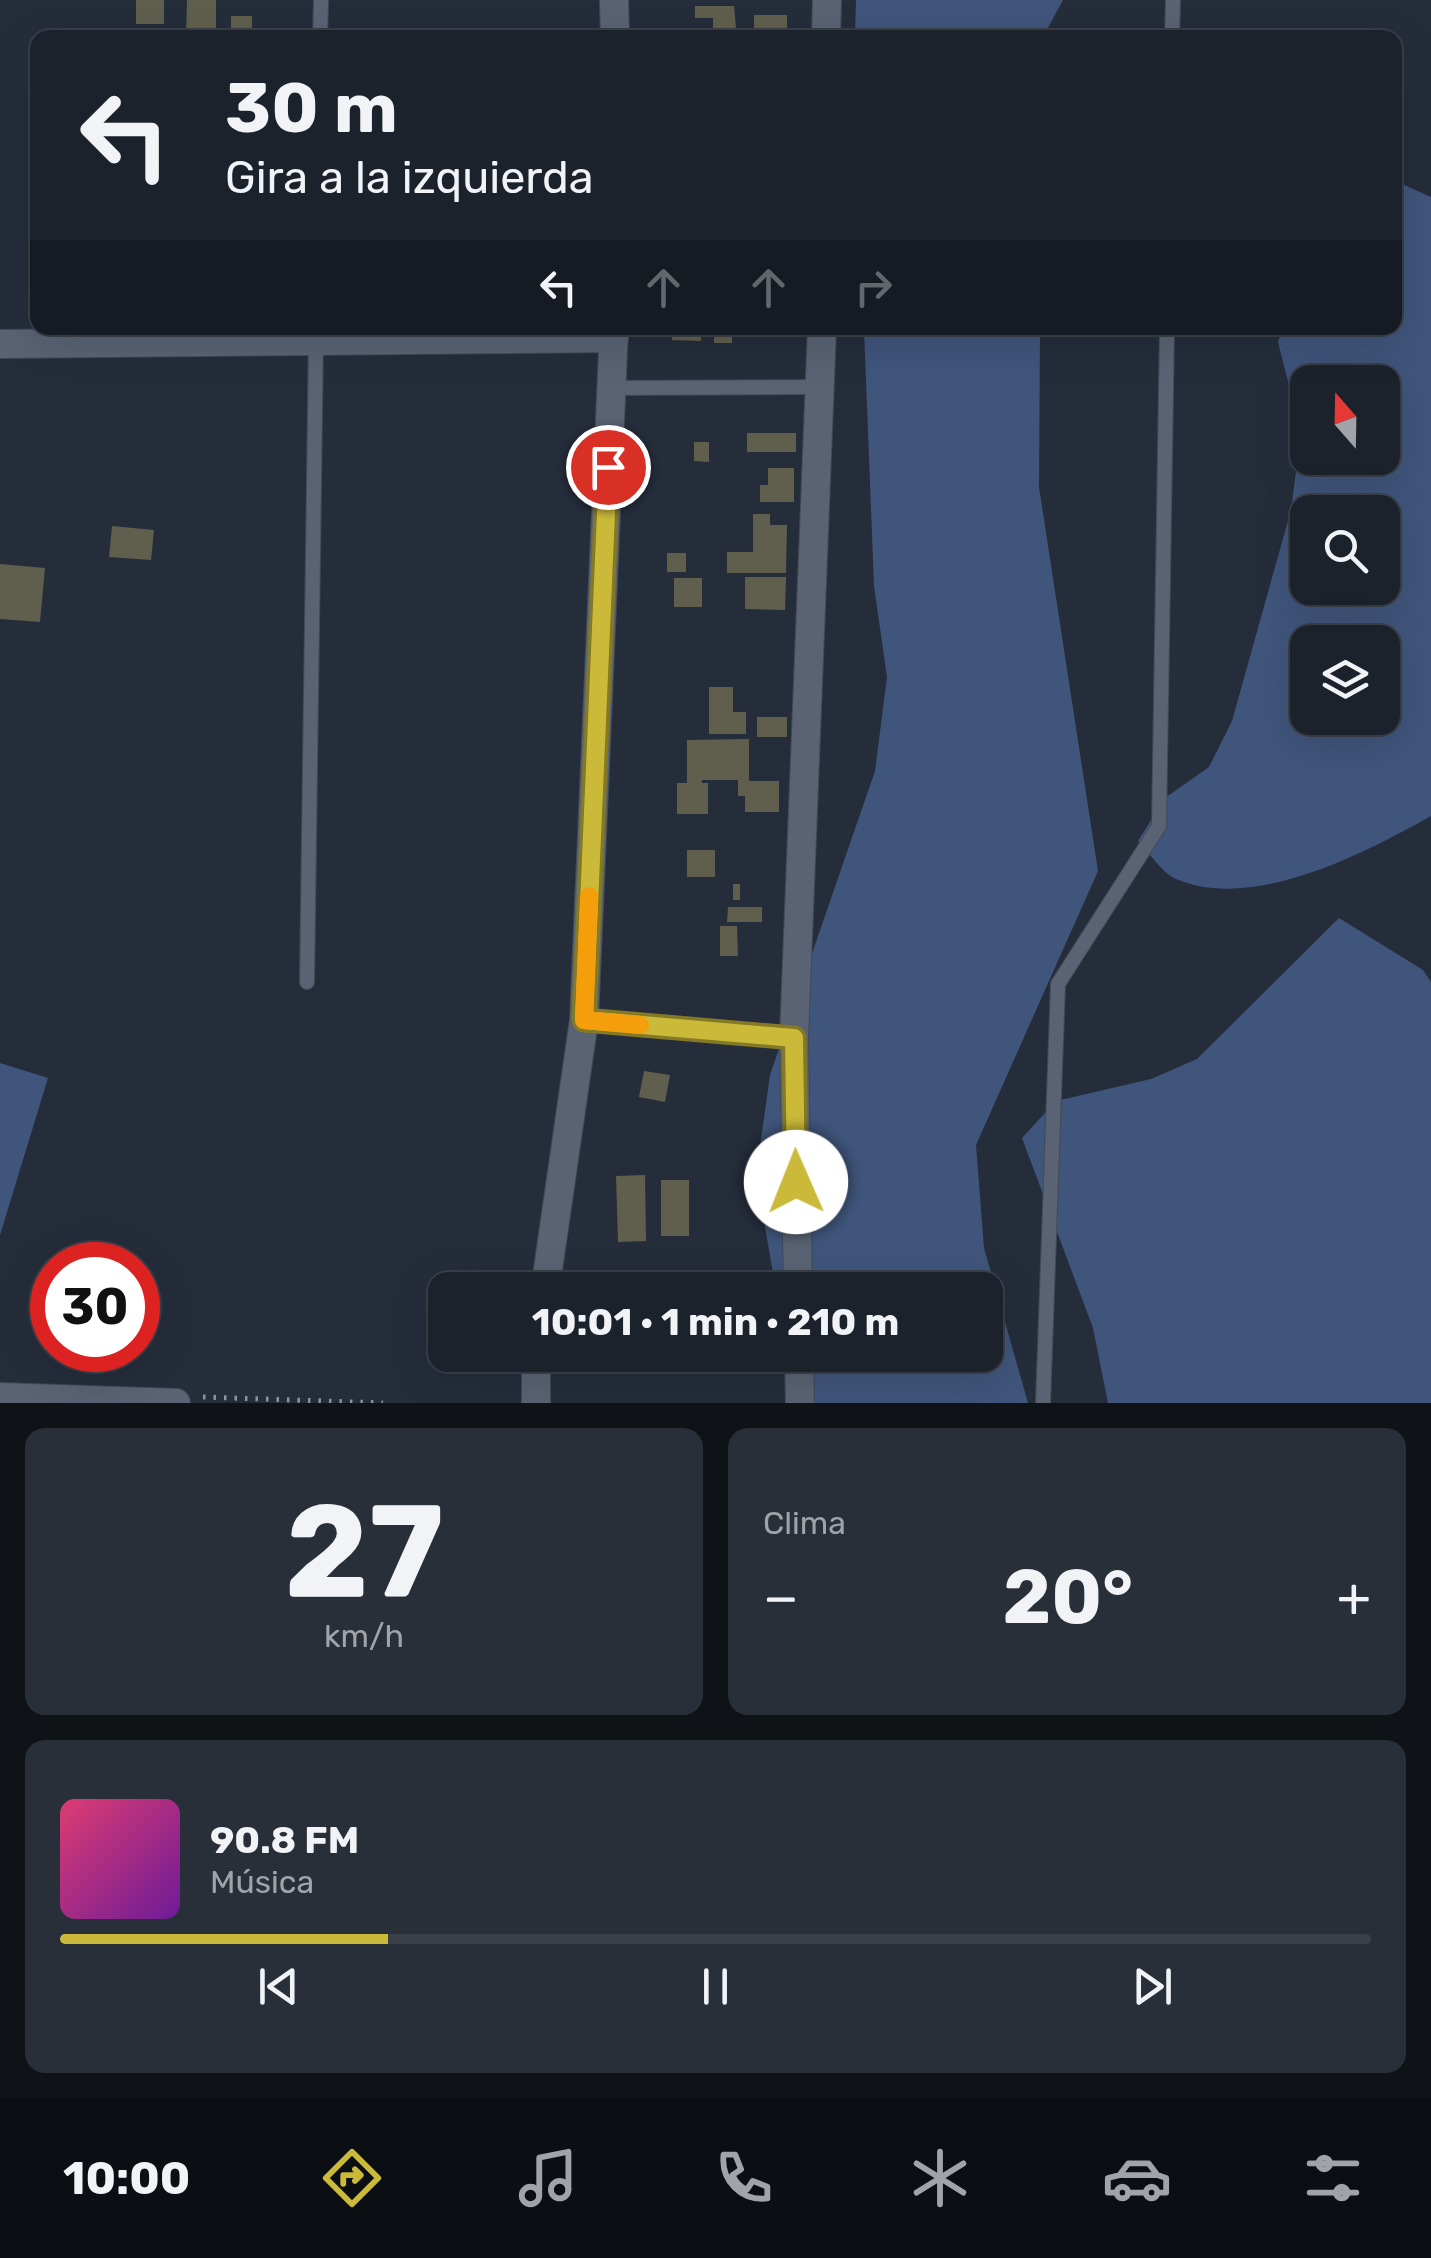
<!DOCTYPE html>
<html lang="es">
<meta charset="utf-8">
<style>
:root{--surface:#1c222c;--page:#292f38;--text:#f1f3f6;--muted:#a0a4a9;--line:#3a3f48;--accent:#cbba39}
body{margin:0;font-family:Rubik,sans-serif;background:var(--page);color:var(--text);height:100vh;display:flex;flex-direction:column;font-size:38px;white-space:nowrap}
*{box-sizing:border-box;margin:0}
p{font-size:32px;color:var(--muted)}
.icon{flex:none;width:55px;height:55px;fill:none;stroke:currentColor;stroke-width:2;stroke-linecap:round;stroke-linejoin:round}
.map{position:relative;height:1403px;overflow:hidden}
.panel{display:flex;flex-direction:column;gap:25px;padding:25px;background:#0f1318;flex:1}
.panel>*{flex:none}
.guide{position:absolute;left:30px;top:30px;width:1372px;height:305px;border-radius:20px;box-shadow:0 10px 40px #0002,0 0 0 2px var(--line);background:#1c222c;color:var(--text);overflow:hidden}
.needle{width:65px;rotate:340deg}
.controls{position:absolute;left:1290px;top:365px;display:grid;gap:20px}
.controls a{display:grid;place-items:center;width:110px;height:110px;border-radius:20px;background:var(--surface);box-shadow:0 10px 40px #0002,0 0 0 2px var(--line);font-size:50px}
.speed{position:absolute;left:30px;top:1242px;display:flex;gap:20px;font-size:50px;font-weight:700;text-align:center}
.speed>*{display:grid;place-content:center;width:130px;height:130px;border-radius:50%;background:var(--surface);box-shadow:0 10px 40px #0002,0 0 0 2px var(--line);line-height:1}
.speed .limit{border:15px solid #d22;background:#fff;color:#111}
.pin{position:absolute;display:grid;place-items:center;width:85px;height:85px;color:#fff;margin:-42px;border:5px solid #fff;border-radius:50%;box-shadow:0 2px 10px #0007}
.me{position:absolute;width:110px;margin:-55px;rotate:359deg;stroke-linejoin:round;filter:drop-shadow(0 0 8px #0008)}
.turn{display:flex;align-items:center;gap:35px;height:210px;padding:0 30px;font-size:45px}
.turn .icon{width:130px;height:130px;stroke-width:2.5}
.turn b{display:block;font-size:70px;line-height:85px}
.lanes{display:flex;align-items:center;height:95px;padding:0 30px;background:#0003;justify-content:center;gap:50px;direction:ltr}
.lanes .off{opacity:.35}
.big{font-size:75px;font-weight:700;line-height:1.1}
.panel .tile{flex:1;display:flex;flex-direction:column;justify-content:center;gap:15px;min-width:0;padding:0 35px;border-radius:20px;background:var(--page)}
.panel .dial{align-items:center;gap:0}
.dial b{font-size:130px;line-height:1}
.song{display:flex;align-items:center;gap:30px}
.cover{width:120px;height:120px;border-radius:15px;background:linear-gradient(135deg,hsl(340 70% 55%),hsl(280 70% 35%))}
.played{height:10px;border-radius:5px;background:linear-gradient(90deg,var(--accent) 25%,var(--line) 25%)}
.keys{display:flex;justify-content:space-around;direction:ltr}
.heat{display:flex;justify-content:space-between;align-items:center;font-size:55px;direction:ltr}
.panel .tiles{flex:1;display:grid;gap:25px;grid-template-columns:1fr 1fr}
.tile:last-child{grid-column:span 2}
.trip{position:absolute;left:428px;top:1272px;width:575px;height:100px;border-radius:20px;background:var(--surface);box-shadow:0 10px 40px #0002,0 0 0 2px var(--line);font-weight:700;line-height:100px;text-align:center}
.tab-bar{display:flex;height:160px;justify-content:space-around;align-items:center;background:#0b0e12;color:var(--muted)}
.tab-bar .icon{width:70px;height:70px}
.tab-bar .current{color:var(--accent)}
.tab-bar b{font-size:45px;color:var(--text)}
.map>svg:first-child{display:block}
.green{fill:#40557b;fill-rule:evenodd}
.building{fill:#605e4c}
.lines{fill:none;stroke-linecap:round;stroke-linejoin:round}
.service-casing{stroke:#434a56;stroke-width:16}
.minor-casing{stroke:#434a56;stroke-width:30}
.path{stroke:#8c939e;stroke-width:5;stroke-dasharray:2.5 8;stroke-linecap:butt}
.service{stroke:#596373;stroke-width:14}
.minor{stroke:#596373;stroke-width:28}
.route-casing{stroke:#847925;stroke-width:25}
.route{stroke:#cbba39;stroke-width:18}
.slow{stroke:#f59e0b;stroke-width:18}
</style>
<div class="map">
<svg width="1431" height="1403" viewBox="0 0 1431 1403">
<rect width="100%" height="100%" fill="#252d3b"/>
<!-- green -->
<g class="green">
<path d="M856 0H1063L1043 37 855 38Z"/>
<path d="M1395 181 1431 197V816C1365 853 1253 912 1176 879 1162 873 1149 852 1138 841L1165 798 1209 767 1232 721 1291 510 1301 433 1278 342 1282 328H1395ZM1308 382H1382V458H1308ZM1308 512H1382V588H1308ZM1308 642H1382V718H1308Z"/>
<path d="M864 328H1040L1039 487 1098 871 976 1145 984 1248 1028 1403H811L788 1355H985V1290H776L756 1175 770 1075 875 771 887 677 874 586Z"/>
<path d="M1339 918 1423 970 1431 982V1403H1108L1093 1328 1022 1138 1056 1101 1151 1079 1197 1059Z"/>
<path d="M0 1063 48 1078 0 1235Z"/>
</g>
<!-- building -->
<g class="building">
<rect x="136" y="0" width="28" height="24"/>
<path d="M187 0H216V38H186Z"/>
<path d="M695 6H734L737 38H713V18H695Z"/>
<path d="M754 15H787V38H763V31H754Z"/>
<rect x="231" y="16" width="21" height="22"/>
<rect x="34" y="232" width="4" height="35"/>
<path d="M672 328H701V341L672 340Z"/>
<rect x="714" y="328" width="18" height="15"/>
<rect x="747" y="433" width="49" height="19"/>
<path d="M694 442H709V462L694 461Z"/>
<path d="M768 468H794V502H760V485H768Z"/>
<path d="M753 514H770V525H787L786 573H727V552H753Z"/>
<path d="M112 526 154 530 151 560 109 557Z"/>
<rect x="667" y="553" width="19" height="19"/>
<path d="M0 564 45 568 40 622 0 619Z"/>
<path d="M745 577H786L785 610 745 609Z"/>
<rect x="674" y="578" width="28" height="29"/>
<path d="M709 687H733V712H746V734H709Z"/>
<rect x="757" y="717" width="30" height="20"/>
<path d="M749 739V781H779V812H745V796H738V780H702V783H708V814H677V783H687V740Z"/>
<rect x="687" y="850" width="28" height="27"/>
<rect x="733" y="884" width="7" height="16"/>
<path d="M728 907H762V922H727Z"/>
<path d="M720 926H737L738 956H720Z"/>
<path d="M644 1071 670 1075 665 1102 639 1097Z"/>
<path d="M645 1175 646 1241 618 1242 616 1176Z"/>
<rect x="661" y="1180" width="28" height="56"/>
</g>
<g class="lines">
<defs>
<g id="service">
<path d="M320 38 321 0"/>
<path d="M1172 38 1173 0"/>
<path d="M611 388 820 387"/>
<path d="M307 982 316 338"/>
<path d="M584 1020 794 1037"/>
<path d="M1043 1403 1058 984 1159 826 1167 328"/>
</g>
<g id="minor">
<path d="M614 0 615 38"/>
<path d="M826 38 827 0"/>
<path d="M0 344 614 338"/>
<path d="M545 1290 584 1020 614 328"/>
<path d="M798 1290 794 1037 822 328"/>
<path d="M799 1355 800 1403"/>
<path d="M0 1397 176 1403"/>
<path d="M536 1403V1355"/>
</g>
</defs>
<!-- service casing -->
<use href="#service" class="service-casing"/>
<!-- minor casing -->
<use href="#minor" class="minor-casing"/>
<!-- path -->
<path class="path" d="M203 1397 383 1403"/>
<!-- service -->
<use href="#service" class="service"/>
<!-- minor -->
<use href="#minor" class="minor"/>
</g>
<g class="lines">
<defs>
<path id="route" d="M608 467 584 1020 794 1038 796 1182"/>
</defs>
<!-- route casing -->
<use href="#route" class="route-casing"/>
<!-- route -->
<use href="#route" class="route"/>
<!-- slow -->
<path class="slow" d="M589 896 584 1020 640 1025"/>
</g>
</svg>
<div class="controls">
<a><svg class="needle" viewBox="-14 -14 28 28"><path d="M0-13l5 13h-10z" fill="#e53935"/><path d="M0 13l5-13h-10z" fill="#a0a4a9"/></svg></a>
<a><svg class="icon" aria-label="search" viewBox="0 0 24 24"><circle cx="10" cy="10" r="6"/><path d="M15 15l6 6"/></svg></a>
<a><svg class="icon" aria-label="layers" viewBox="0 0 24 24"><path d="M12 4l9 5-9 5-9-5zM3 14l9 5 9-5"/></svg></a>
</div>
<div class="speed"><div class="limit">30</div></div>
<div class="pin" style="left:608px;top:467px;background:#d93025"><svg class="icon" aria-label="arrive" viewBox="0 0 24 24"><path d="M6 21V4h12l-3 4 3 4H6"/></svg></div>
<svg class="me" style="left:796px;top:1182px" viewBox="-20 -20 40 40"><circle r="19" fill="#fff"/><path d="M0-13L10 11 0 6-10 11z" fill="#cbba39"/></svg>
<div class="trip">10:01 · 1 min · 210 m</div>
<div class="guide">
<div class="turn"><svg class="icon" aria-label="left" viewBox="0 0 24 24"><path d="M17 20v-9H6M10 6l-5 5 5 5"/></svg><div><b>30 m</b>Gira a la izquierda</div></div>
<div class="lanes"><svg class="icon" aria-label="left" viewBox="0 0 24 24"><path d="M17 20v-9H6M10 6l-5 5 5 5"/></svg><svg class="icon off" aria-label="ahead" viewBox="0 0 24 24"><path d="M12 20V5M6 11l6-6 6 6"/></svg><svg class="icon off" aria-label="ahead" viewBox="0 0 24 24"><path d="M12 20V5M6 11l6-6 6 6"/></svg><svg class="icon off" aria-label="right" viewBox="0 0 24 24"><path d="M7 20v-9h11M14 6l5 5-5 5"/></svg></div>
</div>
</div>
<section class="panel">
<div class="tiles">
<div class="tile dial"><b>27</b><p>km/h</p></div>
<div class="tile"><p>Clima</p>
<div class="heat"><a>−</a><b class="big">20°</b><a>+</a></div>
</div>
<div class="tile">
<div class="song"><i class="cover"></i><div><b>90.8 FM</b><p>Música</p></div></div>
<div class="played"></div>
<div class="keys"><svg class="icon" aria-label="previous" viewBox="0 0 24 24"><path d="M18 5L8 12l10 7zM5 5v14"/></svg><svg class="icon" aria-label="pause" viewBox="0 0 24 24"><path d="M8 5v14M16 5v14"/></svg><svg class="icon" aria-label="next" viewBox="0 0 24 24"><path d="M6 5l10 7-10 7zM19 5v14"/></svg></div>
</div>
</div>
</section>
<nav class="tab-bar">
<b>10:00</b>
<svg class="icon current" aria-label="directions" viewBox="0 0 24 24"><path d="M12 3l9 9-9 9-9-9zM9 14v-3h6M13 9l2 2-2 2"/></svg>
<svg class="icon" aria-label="music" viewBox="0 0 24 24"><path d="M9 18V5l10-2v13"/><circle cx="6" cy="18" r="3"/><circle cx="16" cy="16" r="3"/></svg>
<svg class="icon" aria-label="phone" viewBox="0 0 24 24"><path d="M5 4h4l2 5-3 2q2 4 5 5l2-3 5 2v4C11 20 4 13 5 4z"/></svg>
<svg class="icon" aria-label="climate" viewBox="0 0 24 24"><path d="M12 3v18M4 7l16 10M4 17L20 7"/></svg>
<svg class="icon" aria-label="car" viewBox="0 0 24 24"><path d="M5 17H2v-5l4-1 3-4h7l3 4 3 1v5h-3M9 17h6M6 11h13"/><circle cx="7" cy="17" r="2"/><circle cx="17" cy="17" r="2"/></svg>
<svg class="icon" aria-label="filters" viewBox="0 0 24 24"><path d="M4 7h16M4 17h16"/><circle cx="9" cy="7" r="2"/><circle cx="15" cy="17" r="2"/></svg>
</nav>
